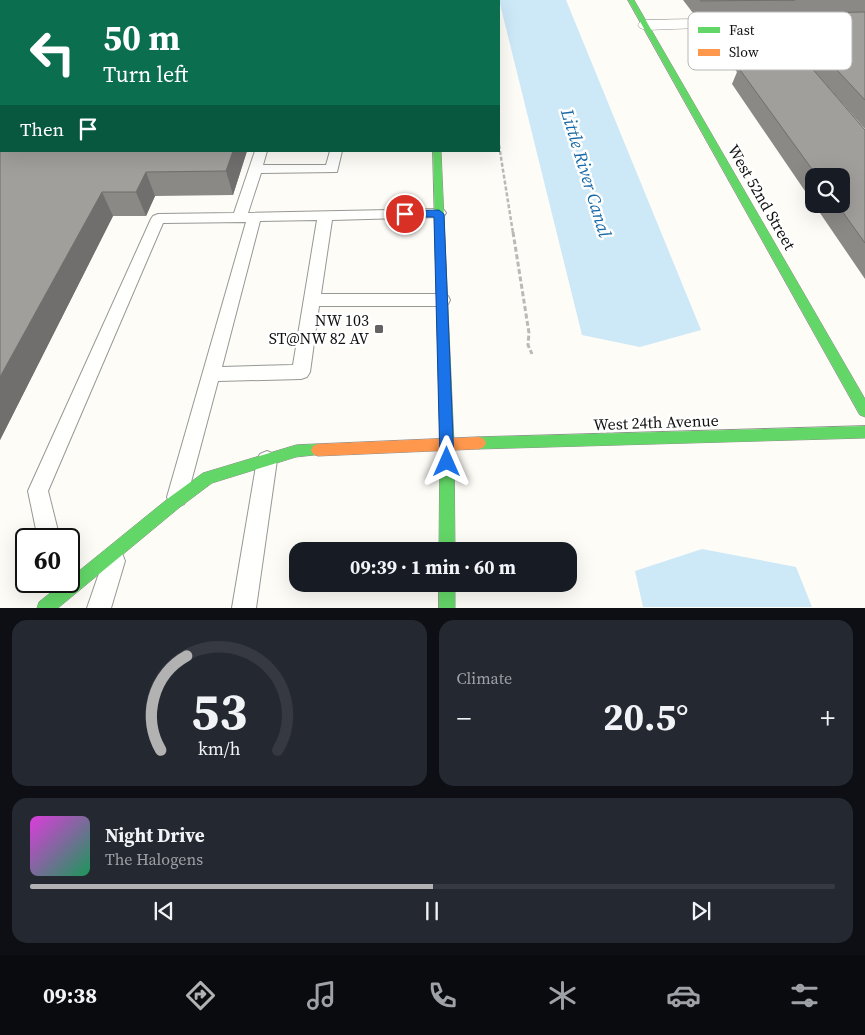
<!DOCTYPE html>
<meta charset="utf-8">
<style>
:root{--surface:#171b24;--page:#242831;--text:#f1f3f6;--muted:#9ea1a6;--line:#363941;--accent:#b2b2b3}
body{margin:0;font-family:"Source Serif 4",serif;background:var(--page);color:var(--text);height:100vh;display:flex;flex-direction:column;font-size:19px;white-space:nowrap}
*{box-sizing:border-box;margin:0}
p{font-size:16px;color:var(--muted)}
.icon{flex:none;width:28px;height:28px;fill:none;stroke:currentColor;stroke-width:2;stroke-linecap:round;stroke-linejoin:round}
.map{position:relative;height:608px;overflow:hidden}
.side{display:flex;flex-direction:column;gap:12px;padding:12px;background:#0d0f14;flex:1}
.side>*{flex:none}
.hud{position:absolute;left:0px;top:0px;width:500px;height:152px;box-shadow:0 5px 20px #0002;background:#0b6e4f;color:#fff;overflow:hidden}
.buttons{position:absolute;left:805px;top:168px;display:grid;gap:10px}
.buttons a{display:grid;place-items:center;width:45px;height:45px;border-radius:10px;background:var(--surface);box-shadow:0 5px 20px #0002;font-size:25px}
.speed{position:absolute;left:15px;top:528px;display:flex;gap:10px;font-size:25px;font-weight:700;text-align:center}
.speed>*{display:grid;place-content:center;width:65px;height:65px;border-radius:50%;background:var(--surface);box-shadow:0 5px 20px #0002;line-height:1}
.speed .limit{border:2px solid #111;border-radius:8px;background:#fff;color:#111}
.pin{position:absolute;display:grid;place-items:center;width:42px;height:42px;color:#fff;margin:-21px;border:2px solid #fff;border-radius:50%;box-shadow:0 1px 5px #0007}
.me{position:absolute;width:55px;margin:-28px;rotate:0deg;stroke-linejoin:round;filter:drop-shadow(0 0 4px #0008)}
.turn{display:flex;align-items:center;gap:18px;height:105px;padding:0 20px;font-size:22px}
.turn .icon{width:65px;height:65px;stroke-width:2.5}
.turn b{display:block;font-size:35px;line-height:42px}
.then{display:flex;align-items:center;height:48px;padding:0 20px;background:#0003;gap:10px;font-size:19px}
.big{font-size:38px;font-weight:700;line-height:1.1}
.side .widget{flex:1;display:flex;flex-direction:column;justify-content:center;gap:8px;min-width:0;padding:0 18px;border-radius:15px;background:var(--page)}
.side .dial{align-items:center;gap:0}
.dial svg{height:130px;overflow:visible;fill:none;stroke:var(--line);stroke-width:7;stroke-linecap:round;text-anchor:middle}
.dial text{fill:var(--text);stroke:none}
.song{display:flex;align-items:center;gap:15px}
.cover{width:60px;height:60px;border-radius:8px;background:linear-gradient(135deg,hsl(300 70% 55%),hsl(150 70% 35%))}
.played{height:5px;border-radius:2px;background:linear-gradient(90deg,var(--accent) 50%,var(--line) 50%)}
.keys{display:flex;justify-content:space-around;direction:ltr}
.heat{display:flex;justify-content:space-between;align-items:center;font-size:28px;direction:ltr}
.side .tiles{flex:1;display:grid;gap:12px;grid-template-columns:1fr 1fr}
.widget:last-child{grid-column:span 2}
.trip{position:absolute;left:289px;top:542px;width:288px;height:50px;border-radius:15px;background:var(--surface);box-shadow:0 5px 20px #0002;font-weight:700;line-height:50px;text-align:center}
.dock{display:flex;height:80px;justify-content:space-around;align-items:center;background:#090b0e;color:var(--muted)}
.dock .icon{width:35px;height:35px}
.dock .selected{color:var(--accent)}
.dock b{font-size:22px;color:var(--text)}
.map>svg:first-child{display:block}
.water{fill:#cde8f7}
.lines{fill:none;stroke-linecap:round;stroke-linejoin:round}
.lane-casing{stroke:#979795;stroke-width:2}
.street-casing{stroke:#979795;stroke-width:1}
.fast-casing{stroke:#8e8d8b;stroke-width:1}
.slow-casing{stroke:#8e8d8b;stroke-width:1}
.path-far1{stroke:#b9b9b8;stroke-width:2.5;stroke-dasharray:4 2;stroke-linecap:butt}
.path{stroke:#b9b9b8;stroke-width:3;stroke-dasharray:5 2.5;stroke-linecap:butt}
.lane{fill:#fffffe;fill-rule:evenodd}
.street{fill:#fffffe;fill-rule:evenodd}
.fast{fill:#63d668;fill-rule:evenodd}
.slow{fill:#ff974d;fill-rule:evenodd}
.wall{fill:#8a8986;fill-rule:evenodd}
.shaded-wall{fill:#716f6d}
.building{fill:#a19f9c;stroke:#716f6d}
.route{fill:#1a73e8;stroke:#114b97}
.poi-dot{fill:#646362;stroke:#fff;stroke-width:2}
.labels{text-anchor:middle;stroke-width:5;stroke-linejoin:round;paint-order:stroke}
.street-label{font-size:16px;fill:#111;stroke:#fff}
.poi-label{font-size:16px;fill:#111;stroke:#fff;text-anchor:end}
.water-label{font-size:18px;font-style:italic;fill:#1768a6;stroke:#fff}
.key{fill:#fff;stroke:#b8b8b8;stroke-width:1}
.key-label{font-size:14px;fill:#111}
</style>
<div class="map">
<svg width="865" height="608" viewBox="0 0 865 608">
<rect width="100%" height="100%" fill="#fdfcf7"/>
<!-- water -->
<g class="water">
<path d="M499 0H566L701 330 640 347 582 335Z"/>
<path d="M702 549 796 567 812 607H643L635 571Z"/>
</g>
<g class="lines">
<defs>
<g id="lane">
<path d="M351 0H361V1H352Z"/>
<path d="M255 151H267L263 165H326L330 151H342L337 172 261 173 248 213 439 209 444 210 446 213 444 216 439 217 332 220 321 294H442L448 296 450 300 448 304 442 306H319L310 372 307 377 301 379 218 381 187 497 184 504 177 507 170 504 167 497 246 222 163 223 48 491 60 539H38L28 491 151 219 153 216 158 214 234 213ZM317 220 293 365 222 367 260 221Z"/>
<path d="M267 451 274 454 277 460 256 608H232L257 460 260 454Z"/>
<path d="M114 550 122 553 125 561 111 608H87L106 553Z"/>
</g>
<path id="street" d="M747 18 753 20 755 23 753 26 646 30 640 28 638 25 640 22 646 20Z"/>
<g id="fast">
<rect x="425" y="0" width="6" height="1"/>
<path d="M628 0H634L865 399V417L860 415Z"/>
<path d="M433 151H441L454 444 455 551H439L440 444Z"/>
<path d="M865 426V438L479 449 474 447 472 443 474 439 479 437Z"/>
<path d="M318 444 323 446 325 450 323 454 296 457 212 483 180 507 58 608H37L39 602 65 581H69V579L170 497 203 473 296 445Z"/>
<rect x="439" y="584" width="16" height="24"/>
</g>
<path id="slow" d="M479 437 484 439 486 443 484 447 479 449 318 456 313 454 311 450 313 446 318 444Z"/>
</defs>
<!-- lane casing -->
<use href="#lane" class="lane-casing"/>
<!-- street casing -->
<use href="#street" class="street-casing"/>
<!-- fast casing -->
<use href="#fast" class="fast-casing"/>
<!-- slow casing -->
<use href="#slow" class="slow-casing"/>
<!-- path-far1 -->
<path class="path-far1" d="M499 145 513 233"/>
<!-- path -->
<path class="path" d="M513 232 529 333 528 345 532 354"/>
<!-- lane -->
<use href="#lane" class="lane"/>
<!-- street -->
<use href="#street" class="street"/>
<!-- fast -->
<use href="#fast" class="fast"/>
<!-- slow -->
<use href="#slow" class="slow"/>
</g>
<!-- wall -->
<g class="wall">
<path d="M683 0H865V129L814 71 865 130V279L732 84 737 72 706 31 711 17H696ZM814 176H841V204H814Z"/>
<path d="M0 138 1 151H247L233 195 155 196 146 216H113L0 440Z"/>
</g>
<!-- shaded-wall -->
<g class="shaded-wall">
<path d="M190 0H206L205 1H190Z"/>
<path d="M814 51 806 68 804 59 807 54Z"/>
<path d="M233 151H247L233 195 226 171Z"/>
<path d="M146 172 155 196 146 216 136 192Z"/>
<path d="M102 192 113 216 0 440V377Z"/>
</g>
<!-- building -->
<g class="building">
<path d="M66 0H190V1H65Z"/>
<path d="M700 0H795L701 1Z"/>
<path d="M865 12V100L822 54 814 51 807 54 804 59 865 130V243L837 204H841V176H817L738 67H752L711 15Z"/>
<path d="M0 138H1V151H233L226 171 146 172 136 192H102L0 377Z"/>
</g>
<!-- route -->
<path class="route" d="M439 210 444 214 454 462 452 467 447 469 442 467 440 462 434 217H405L400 214 405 211Z"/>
<!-- markers -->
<rect class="poi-dot" x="374" y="324" width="10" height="10" rx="2.5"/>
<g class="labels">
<!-- street labels -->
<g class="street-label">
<text transform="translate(762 197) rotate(60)" y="6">West 52nd Street</text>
<text transform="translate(656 422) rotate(-2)" y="6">West 24th Avenue</text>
</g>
<!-- poi labels -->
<g class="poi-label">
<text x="369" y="326">NW 103<tspan x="369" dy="18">ST@NW 82 AV</tspan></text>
</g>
<!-- water labels -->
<g class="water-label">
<text transform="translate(586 173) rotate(73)" y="6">Little River Canal</text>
</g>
</g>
<!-- legend -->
<rect x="688" y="12" width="164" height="58" rx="8" class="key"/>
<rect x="698" y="27" width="22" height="6" fill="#63d668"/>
<rect x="698" y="49" width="22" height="7" fill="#ff974d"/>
<g class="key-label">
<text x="729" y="35">Fast</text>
<text x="729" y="57">Slow</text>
</g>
</svg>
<div class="buttons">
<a><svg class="icon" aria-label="search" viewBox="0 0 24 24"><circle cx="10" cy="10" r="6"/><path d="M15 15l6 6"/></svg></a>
</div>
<div class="speed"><div class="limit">60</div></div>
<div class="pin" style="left:405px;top:214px;background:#d93025"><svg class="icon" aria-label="arrive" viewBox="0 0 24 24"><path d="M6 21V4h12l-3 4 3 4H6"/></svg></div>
<svg class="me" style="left:447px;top:462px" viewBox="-20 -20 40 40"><path d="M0-17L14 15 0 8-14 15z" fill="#1a73e8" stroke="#fff" stroke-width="4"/></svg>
<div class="trip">09:39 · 1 min · 60 m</div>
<div class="hud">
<div class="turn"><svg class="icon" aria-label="left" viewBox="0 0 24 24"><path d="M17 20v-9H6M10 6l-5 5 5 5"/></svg><div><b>50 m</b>Turn left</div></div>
<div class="then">Then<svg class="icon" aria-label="arrive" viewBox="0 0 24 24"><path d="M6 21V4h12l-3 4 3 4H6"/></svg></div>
</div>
</div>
<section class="side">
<div class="tiles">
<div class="widget dial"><svg viewBox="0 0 100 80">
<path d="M14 69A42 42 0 1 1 86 69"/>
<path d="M14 69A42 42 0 0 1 30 11" stroke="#b2b2b3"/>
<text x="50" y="56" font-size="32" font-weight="700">53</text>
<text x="50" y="72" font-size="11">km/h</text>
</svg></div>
<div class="widget"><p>Climate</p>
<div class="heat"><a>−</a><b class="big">20.5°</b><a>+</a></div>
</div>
<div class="widget">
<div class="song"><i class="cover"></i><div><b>Night Drive</b><p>The Halogens</p></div></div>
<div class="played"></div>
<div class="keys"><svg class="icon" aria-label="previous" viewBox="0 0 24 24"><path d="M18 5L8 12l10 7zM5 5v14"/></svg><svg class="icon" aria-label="pause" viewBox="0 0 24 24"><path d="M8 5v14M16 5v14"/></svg><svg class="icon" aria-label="next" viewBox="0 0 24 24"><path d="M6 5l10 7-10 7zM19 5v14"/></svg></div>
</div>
</div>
</section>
<nav class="dock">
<b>09:38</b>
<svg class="icon selected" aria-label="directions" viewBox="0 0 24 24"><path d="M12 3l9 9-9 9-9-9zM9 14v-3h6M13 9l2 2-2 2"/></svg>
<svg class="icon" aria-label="music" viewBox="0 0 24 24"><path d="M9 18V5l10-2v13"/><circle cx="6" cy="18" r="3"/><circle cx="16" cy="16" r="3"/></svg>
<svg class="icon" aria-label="phone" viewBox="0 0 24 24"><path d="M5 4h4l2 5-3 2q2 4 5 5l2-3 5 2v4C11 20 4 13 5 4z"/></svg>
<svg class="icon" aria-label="climate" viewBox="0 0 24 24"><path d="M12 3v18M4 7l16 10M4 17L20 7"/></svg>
<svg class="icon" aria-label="car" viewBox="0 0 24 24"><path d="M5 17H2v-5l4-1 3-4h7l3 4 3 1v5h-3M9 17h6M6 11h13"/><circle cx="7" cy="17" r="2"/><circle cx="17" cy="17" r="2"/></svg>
<svg class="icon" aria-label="filters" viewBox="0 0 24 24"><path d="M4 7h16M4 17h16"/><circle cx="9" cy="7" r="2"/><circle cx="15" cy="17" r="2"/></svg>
</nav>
